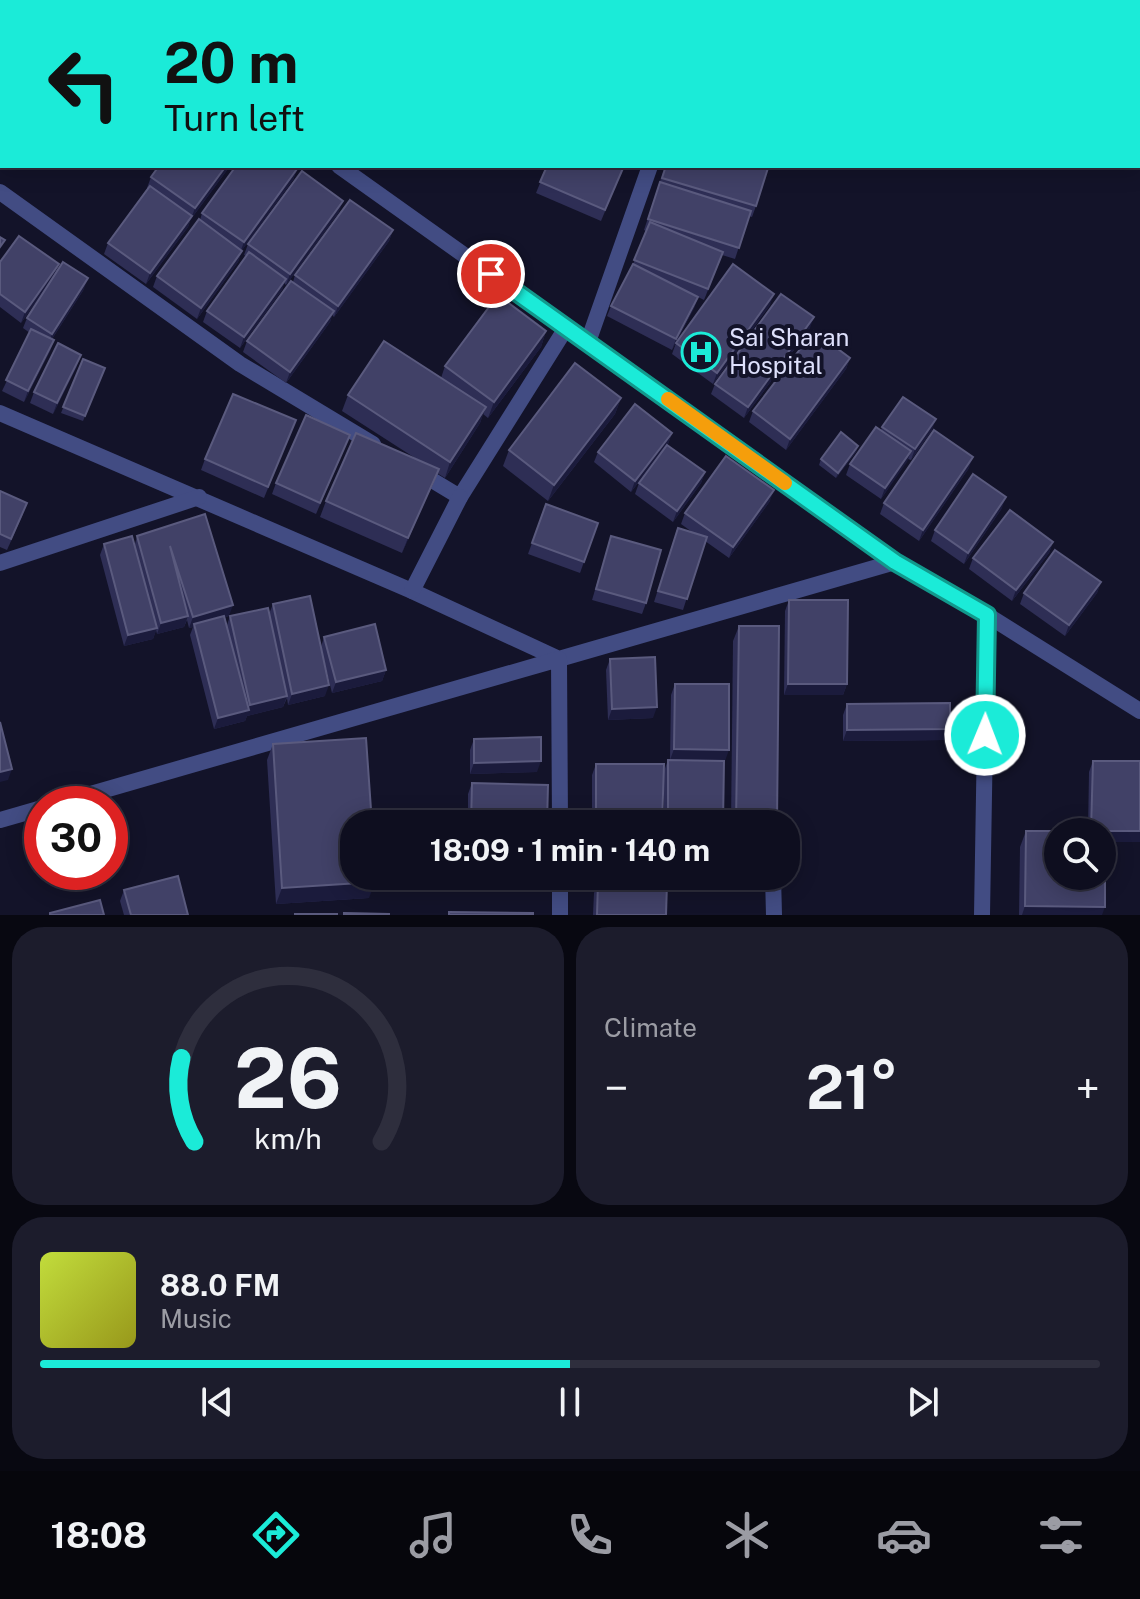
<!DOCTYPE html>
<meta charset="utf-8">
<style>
:root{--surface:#0e0e1f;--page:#1c1c2c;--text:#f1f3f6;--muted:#9b9ca4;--line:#2e2e3d;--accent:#1bebd8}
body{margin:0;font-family:"Public Sans",sans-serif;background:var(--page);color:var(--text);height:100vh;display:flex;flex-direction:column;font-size:30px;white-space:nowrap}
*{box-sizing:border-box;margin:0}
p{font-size:26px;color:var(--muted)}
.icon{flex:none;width:44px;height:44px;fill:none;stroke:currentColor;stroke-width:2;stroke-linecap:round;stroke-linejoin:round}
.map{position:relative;height:915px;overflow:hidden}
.details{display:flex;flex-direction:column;gap:12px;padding:12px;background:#080811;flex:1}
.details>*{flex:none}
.guide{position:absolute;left:0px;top:0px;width:1140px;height:168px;box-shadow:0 4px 20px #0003,0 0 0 2px var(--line);background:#1bebd8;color:#111;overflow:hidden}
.buttons{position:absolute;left:1044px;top:818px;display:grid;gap:16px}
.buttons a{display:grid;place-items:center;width:72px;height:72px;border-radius:50%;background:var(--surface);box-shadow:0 4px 20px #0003,0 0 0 2px var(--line);font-size:40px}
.speed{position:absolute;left:24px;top:786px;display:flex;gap:16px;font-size:40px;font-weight:700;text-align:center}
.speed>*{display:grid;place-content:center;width:104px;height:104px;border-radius:50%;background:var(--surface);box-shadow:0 4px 20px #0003,0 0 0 2px var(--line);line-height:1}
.speed .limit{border:12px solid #d22;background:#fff;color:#111}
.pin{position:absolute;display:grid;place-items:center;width:68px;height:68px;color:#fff;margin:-34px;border:4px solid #fff;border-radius:50%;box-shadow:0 2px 8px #0007}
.me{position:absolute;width:88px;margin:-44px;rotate:1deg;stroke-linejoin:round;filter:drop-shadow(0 0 6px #0008)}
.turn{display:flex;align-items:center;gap:28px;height:168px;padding:0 32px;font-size:36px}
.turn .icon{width:104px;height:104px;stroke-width:2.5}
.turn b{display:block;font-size:56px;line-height:68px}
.big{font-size:60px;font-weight:700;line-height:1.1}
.details .widget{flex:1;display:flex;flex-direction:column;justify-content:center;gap:12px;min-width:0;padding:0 28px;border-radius:32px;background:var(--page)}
.details .dial{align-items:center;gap:0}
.dial svg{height:208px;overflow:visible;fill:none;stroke:var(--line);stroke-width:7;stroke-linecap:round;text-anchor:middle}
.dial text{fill:var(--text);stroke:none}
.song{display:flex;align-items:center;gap:24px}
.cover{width:96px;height:96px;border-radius:12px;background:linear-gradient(135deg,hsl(70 70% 55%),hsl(60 70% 35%))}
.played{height:8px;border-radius:4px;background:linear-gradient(90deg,var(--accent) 50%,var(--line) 50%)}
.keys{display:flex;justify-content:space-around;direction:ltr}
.heat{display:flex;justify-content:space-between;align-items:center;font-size:44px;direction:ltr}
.details .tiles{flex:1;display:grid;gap:12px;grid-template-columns:1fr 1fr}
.widget:last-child{grid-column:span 2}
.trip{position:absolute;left:340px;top:810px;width:460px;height:80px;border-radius:32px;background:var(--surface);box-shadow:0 4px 20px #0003,0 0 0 2px var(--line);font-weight:700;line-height:80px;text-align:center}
.tabs{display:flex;height:128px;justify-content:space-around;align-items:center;background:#06060c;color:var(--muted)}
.tabs .icon{width:56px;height:56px}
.tabs .selected{color:var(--accent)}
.tabs b{font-size:36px;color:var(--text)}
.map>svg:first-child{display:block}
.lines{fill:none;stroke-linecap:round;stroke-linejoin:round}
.minor{stroke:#424c83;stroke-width:16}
.wall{fill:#2e2e55}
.shaded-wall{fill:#1b1b3c}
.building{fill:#414167;stroke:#5a5a7e;stroke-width:2;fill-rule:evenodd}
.route-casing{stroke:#12998c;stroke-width:20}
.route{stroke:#1bebd8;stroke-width:14}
.slow{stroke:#f59e0b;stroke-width:14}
.labels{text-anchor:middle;stroke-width:8;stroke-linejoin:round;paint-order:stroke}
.poi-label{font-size:24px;fill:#dee0fc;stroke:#131329;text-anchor:start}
</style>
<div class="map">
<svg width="1140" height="915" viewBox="0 0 1140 915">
<rect width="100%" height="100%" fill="#131329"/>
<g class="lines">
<!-- minor -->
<g class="minor">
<path d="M100 0 103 2"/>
<path d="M51 2 52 0"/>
<path d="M248 2 249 0"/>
<path d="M710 2 711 0"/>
<path d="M0 71 2 68"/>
<path d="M339 166 895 562 987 615 1140 711"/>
<path d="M0 192 240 364 373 444"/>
<path d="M588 342 650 166"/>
<path d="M0 413 412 591 559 659 895 562"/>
<path d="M417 471 460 497 566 328"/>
<path d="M0 563 199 497"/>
<path d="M412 591 460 497"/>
<path d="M56 804 559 659 560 824"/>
<path d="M0 820 42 808"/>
<path d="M560 876V915"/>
<path d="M773 876 774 915"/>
<path d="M560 881 677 876"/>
<path d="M982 915 987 615"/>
</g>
</g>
<!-- wall -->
<g class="wall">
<path d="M147 0H227L226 2H150Z"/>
<path d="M363 0H404L403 2H368Z"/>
<path d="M159 166H230L191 219V218L188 227 146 284 104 254 108 243 148 188H147L151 177Z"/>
<path d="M547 166H624L601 221 536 193Z"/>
<path d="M665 166 756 206 752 217 749 216 735 259 722 255 704 300 698 297 694 308 672 350 607 316 611 306 633 264 646 231 644 230Z"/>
<path d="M297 169 293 180 242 250 238 262 197 319 153 287 157 276 200 220 202 213Z"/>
<path d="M339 212 286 285 284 283 282 290 240 348 203 322 207 311 246 256 244 255 248 244Z"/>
<path d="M393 230 389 241 334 317 332 315 330 322 286 383 243 352 247 341 293 282 295 275Z"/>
<path d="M0 262 59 264 55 275 21 323 0 307Z"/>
<path d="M84 289 52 339 54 340 50 351 24 402 2 391 30 333 23 328 27 318Z"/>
<path d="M770 305 713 384 672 354 676 343Z"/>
<path d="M810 328 744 418 711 394 715 384Z"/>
<path d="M546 331 541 347 488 418 483 414 480 423 445 478 437 473 402 553 320 517 326 501 415 458 342 411 348 395 441 378 445 366Z"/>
<path d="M850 358 846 369 786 450 749 422 753 411Z"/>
<path d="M83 359 105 368 83 421 61 413Z"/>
<path d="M77 366 53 414 30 403 34 392Z"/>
<path d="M621 398 615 414 548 501 503 466 509 450Z"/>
<path d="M296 420 264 498 201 470 205 459Z"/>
<path d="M882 427 932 430 911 460 908 459 881 499 846 475 850 464 881 430Z"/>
<path d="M672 433 668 444 631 492 594 462 598 452Z"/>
<path d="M350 435 316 514 272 494 276 483Z"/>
<path d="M858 446 856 452 836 478 819 465 821 459Z"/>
<path d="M969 468 919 541 880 514 884 503Z"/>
<path d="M705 472 701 483 673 522 635 494 639 483Z"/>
<path d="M0 491 23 514 7 550 0 547Z"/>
<path d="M770 501 729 558 705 541 683 610 654 602 674 539 692 532 681 524 685 513Z"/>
<path d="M546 504 598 523 580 573 528 554Z"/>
<path d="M1002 508 964 564 931 541 935 530Z"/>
<path d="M205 514 229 616 225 617 227 625 230 616 269 614 273 604 321 647 324 637 386 670 382 681 332 693 323 656 325 696 288 705 287 698 283 707 247 716 245 721 214 729 190 635 193 627 189 628 187 620 184 627 157 634 156 630 153 639 124 646 100 555 104 544H135L137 536Z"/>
<path d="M611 536 646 603 642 614 592 600Z"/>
<path d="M1053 542 1049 553 1012 601 969 569 973 558Z"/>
<path d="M1101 582 1097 593 1065 636 1020 604 1024 593Z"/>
<path d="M789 600 847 684 843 695H784L785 611Z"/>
<path d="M739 626 777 822 776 824H731L733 641Z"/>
<path d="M610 659 653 718 608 720 606 670Z"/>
<path d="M675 684 725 761 674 760 723 824H664V771L668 760H670L671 695Z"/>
<path d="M847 704 946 740 843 741V715Z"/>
<path d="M474 739 537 772 470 774V750Z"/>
<path d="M273 744 369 898 276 904 267 760Z"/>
<path d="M1093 761 1140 842H1105L1102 915H1019L1020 847 1026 831H1088L1089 772Z"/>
<path d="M596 764 662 824H592V775Z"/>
<path d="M472 783 547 824H468V794Z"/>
<path d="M598 882 666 915H593L594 893Z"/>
<path d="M124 890 188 915H124L120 901Z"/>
</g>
<!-- shaded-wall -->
<g class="shaded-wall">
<path d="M226 166H230L191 219 195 208Z"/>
<path d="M297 169 293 180 240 253 244 242Z"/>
<path d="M343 201 339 212 286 285 290 274Z"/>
<path d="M192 216 188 227 146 284 150 273Z"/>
<path d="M393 230 389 241 334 317 338 306Z"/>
<path d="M242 251 238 262 197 319 201 308Z"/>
<path d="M59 264 55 275 21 323 25 312Z"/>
<path d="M88 278 84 289 48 345 52 334Z"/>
<path d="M286 279 282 290 240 348 244 337Z"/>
<path d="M774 294 770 305 713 384 717 373Z"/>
<path d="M698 297 694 308 672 350 676 339Z"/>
<path d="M334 311 330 322 286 383 290 372Z"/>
<path d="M814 317 810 328 744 418 748 407Z"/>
<path d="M546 331 541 347 488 418 494 402Z"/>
<path d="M54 340 50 351 24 402 28 391Z"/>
<path d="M81 355 77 366 53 414 57 403Z"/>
<path d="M850 358 846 369 786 450 790 439Z"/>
<path d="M621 398 615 414 548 501 554 485Z"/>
<path d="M486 407 480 423 445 478 450 462Z"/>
<path d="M936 419 932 430 911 460 915 449Z"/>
<path d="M672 433 668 444 631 492 635 481Z"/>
<path d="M858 446 856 452 836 478 838 473Z"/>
<path d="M911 451 907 462 881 499 885 488Z"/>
<path d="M973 457 969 468 919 541 923 530Z"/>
<path d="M439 469 433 484 402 553 408 538Z"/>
<path d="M705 472 701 483 673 522 677 511Z"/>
<path d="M774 490 770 501 729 558 733 547Z"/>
<path d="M1006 497 1002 508 964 564 968 553Z"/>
<path d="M1053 542 1049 553 1012 601 1016 590Z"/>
<path d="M1101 582 1097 593 1065 636 1069 625Z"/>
<path d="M233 605 229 616 194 626V624L193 627 189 628 193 617Z"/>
<path d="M188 616 184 627 157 634 161 623Z"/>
<path d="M157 628 153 639 124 646 128 635Z"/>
<path d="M386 670 382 681 332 693 336 682Z"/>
<path d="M788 684H847L843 695H784Z"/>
<path d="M329 685 325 696 288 705 292 694Z"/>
<path d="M287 696 283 707 247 716 245 721 214 729 218 718 248 710 250 705Z"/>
<path d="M657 707 653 718 608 720 612 709Z"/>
<path d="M950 729 946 740 843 741 847 730Z"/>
<path d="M674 749 729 750 725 761 670 760Z"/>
<path d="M541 761 537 772 470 774 474 763Z"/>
<path d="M12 769 8 780 0 782V772Z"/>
<path d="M736 822H777L776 824H735Z"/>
<path d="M1091 831H1140V842H1102Z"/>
<path d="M375 882 369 898 276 904 282 888Z"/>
<path d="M1025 906 1105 907 1102 915H1022Z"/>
</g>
<!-- building -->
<g class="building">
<path d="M168 0H224L223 2H171Z"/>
<path d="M279 0H309L314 2H278Z"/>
<path d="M409 0H471V2H408Z"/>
<path d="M479 0H535L534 2H478Z"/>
<path d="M605 0H682L681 2H604Z"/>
<path d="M159 166H226L195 208 151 177Z"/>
<path d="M236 166H293L297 169 244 242 202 213Z"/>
<path d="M547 166H624L605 210 540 182Z"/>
<path d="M666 166H762L768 168 756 206 662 178Z"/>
<path d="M302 171 343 201 290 274 248 244Z"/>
<path d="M660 182 751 211 739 248 648 219Z"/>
<path d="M150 186 192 216 150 273 108 243Z"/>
<path d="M350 200 393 230 338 306 295 275Z"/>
<path d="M199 219 242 251 201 308 157 276Z"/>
<path d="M650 222 723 252 708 289 634 260Z"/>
<path d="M19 236 59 264 25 312 0 294V262Z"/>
<path d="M0 237 5 240 0 247Z"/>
<path d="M249 252 286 279 244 337 207 311Z"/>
<path d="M63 262 88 278 52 334 27 318Z"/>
<path d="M633 264 698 297 676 339 611 306Z"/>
<path d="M733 264 774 294 717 373 676 343Z"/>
<path d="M291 281 334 311 290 372 247 341Z"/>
<path d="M781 294 814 317 748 407 715 384Z"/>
<path d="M498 295 546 331 494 402 445 366Z"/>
<path d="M31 329 54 340 28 391 6 380Z"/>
<path d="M814 331 850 358 790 439 753 411Z"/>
<path d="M384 341 486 407 450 462 348 395Z"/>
<path d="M58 343 81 355 57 403 34 392Z"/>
<path d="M83 359 105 368 85 416 63 407Z"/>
<path d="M575 363 621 398 554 485 509 450Z"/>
<path d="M233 394 296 420 268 487 205 459Z"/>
<path d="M903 397 936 419 915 449 882 427Z"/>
<path d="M635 404 672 433 635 481 598 452Z"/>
<path d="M306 415 350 435 320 503 276 483Z"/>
<path d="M876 427 911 451 885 488 850 464Z"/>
<path d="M934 430 973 457 923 530 884 503Z"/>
<path d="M841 432 858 446 838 473 821 459Z"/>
<path d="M356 433 439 469 408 538 326 501Z"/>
<path d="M667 445 705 472 677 511 639 483Z"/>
<path d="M726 456 774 490 733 547 685 513Z"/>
<path d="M973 474 1006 497 968 553 935 530Z"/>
<path d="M0 491 27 503 11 539 0 534Z"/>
<path d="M546 504 598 523 584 562 532 543Z"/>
<path d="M1010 510 1053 542 1016 590 973 558Z"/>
<path d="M205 514 233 605 193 617 170 546 188 616 161 623 137 536Z"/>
<path d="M678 528 707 537 687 599 658 591Z"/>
<path d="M132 536 157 628 128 635 104 544Z"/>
<path d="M611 536 661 550 646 603 596 589Z"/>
<path d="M1055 550 1101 582 1069 625 1024 593Z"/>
<path d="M310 596 329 685 292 694 273 604Z"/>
<path d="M789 600H848L847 684H788Z"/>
<path d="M268 608 287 696 250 705 230 616Z"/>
<path d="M224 616 249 710 218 718 194 624Z"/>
<path d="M375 624 386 670 336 682 324 637Z"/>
<path d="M739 626H779L777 822H736Z"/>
<path d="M655 657 657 707 612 709 610 659Z"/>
<path d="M675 684H729V750L674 749Z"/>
<path d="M950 703V729L847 730V704Z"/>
<path d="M0 722 12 769 0 772Z"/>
<path d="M541 737V761L474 763V739Z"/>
<path d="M366 738 372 824H354V876H375V882L282 888 273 744Z"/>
<path d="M668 760 724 761 723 824H668Z"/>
<path d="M1093 761H1140V831H1091Z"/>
<path d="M596 764H664L662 824H596Z"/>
<path d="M472 783 548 785 547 824H471Z"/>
<path d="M1026 831H1105V907L1025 906ZM1058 832H1102V876H1058Z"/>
<path d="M178 876 188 915H131L124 890Z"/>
<path d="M598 882 667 883 666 915H597Z"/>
<path d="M100 900 104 915H50V913Z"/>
<path d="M449 912 533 913V915H449Z"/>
<path d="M344 913 389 914V915H344Z"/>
<rect x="295" y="914" width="42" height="1"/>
</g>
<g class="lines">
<defs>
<path id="route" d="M491 274 895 562 987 615 985 735"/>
</defs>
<!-- route casing -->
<use href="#route" class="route-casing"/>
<!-- route -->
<use href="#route" class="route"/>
<!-- slow -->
<path class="slow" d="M668 399 785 483"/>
</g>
<!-- icons -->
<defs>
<symbol id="hospital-ring" viewBox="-11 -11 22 22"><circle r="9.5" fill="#131329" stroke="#1bebd8" stroke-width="1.5"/><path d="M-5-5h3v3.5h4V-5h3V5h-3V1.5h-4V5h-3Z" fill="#1bebd8"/></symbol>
</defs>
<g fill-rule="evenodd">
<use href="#hospital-ring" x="679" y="330" width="44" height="44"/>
</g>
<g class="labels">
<!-- poi labels -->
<g class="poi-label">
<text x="729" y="346">Sai Sharan<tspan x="729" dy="28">Hospital</tspan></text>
</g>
</g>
</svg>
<div class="buttons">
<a><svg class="icon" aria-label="search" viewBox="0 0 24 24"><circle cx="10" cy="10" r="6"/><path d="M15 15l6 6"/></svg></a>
</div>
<div class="speed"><div class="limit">30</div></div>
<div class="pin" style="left:491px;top:274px;background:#d93025"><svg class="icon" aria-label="arrive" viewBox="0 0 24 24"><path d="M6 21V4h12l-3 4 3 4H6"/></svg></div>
<svg class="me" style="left:985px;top:735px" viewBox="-20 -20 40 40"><circle r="17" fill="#1bebd8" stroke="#fff" stroke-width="3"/><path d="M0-11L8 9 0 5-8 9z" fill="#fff"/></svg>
<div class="trip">18:09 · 1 min · 140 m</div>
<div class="guide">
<div class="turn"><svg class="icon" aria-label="left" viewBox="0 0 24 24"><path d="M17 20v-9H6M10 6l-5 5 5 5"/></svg><div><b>20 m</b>Turn left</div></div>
</div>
</div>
<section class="details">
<div class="tiles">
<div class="widget dial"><svg viewBox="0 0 100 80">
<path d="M14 69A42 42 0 1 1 86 69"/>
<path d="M14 69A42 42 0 0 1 9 37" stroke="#1bebd8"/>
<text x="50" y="56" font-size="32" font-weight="700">26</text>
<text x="50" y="72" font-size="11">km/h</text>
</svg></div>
<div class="widget"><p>Climate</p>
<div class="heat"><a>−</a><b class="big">21°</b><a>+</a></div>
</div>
<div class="widget">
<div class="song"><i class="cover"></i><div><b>88.0 FM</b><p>Music</p></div></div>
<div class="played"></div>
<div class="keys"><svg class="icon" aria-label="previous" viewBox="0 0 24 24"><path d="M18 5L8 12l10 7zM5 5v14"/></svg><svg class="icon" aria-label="pause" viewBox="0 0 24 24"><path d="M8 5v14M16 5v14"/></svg><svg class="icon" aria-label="next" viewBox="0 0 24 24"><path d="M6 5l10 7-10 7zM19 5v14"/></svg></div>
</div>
</div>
</section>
<nav class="tabs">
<b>18:08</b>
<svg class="icon selected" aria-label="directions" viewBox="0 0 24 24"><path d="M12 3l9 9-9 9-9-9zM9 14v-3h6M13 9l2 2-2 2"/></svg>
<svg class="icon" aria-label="music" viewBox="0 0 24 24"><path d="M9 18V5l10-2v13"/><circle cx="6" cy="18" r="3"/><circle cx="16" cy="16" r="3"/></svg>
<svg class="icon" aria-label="phone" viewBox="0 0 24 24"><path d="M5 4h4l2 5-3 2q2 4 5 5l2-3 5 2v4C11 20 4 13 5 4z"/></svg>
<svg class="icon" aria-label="climate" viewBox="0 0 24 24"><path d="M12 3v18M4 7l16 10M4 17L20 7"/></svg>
<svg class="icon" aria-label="car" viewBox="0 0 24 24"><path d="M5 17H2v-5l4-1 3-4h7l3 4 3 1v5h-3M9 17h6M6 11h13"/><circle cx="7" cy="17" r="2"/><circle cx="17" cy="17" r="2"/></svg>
<svg class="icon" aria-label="filters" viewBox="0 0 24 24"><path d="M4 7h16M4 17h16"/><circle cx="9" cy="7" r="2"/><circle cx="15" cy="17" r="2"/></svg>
</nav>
